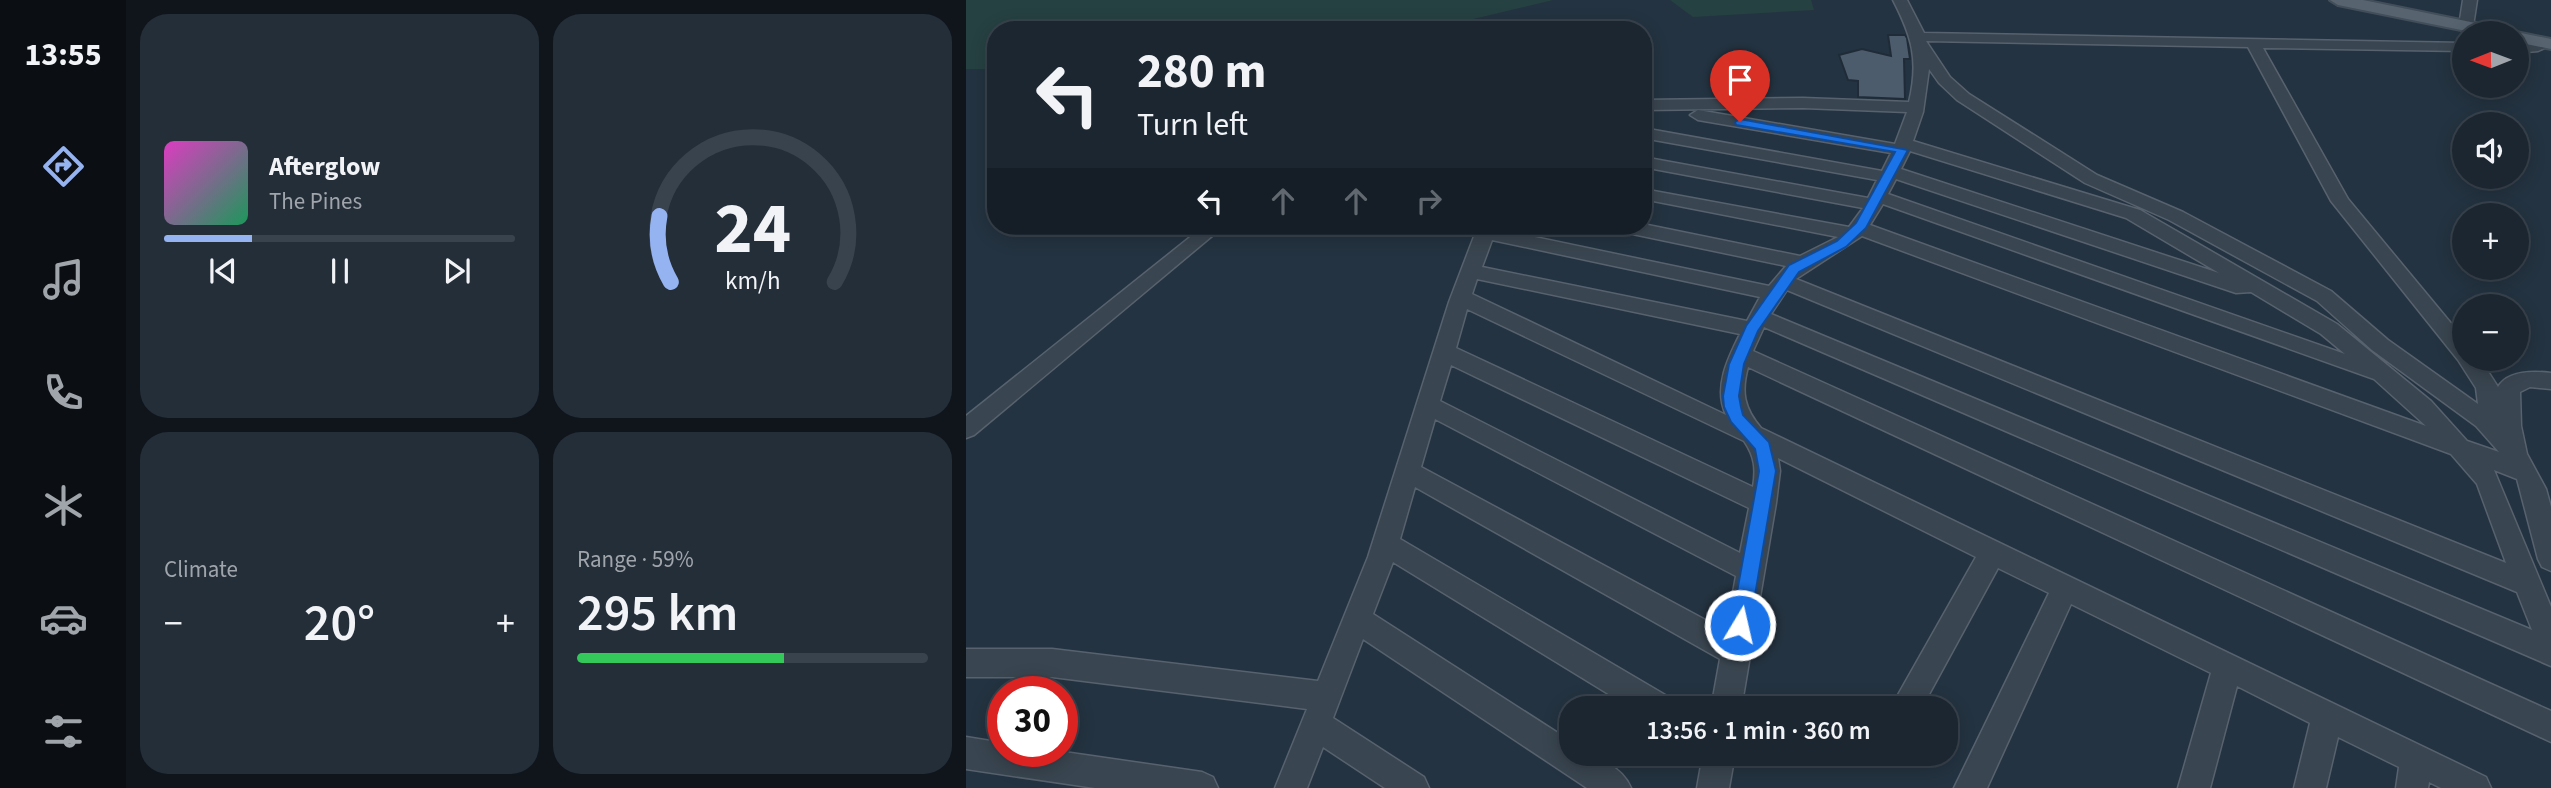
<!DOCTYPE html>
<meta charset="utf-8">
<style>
:root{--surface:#1b2631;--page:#242e39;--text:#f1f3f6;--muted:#a0a5ab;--line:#39434d;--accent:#95b2f1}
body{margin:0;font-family:"Source Sans 3",sans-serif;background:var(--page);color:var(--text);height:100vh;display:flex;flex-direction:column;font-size:26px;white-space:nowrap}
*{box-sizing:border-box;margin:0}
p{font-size:23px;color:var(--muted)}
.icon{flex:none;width:38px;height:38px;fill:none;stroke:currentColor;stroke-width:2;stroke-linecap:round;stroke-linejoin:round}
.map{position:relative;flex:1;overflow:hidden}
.panel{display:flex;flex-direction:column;gap:14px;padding:14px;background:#0f151b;width:840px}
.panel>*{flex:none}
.banner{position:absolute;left:21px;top:21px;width:665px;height:214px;border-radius:28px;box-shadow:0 4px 18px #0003,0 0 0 2px var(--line);background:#1b2631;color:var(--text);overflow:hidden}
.needle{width:46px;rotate:269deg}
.buttons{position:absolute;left:1486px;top:21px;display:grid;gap:14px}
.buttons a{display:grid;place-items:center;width:77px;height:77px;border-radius:50%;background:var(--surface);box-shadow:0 4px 18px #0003,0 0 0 2px var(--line);font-size:35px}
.speed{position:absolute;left:21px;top:676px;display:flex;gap:14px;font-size:35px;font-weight:700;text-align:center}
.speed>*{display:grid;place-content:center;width:91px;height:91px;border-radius:50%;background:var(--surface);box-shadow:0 4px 18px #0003,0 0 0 2px var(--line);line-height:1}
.speed .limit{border:10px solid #d22;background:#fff;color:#111}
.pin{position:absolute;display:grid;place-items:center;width:60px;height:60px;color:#fff;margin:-72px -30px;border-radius:50% 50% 50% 0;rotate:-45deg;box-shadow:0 0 7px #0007}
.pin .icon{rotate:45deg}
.me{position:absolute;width:77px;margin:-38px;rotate:9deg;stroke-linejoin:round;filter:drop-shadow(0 0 5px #0008)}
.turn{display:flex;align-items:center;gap:24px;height:147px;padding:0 35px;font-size:32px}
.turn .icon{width:91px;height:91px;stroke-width:2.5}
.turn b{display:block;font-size:49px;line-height:60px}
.lanes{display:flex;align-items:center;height:66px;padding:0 35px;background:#0003;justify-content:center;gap:35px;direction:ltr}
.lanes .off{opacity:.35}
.big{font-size:52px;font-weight:600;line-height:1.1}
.panel .widget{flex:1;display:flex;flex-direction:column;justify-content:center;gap:10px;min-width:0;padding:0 24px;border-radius:28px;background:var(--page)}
.panel .dial{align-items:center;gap:0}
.dial svg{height:182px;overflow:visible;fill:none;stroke:var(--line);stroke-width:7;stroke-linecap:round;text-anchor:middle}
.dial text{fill:var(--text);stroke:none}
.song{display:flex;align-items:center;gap:21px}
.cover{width:84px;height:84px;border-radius:10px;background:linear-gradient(135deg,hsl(310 70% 55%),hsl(150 70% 35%))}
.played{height:7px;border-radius:4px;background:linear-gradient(90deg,var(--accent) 25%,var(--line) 25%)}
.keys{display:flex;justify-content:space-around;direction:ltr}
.heat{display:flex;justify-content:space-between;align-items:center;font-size:38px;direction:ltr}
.charge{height:10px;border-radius:5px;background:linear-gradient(90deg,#34c759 59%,var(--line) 0)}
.panel .tiles{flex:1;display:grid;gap:14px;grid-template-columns:repeat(2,1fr)}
.trip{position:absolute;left:593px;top:696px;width:399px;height:70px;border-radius:28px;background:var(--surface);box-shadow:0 4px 18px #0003,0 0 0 2px var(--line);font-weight:600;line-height:70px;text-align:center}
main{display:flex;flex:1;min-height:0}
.dock{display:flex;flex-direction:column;width:126px;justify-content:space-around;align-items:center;background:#0b0f14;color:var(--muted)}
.dock .icon{width:49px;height:49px}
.dock .active{color:var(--accent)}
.dock b{font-size:32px;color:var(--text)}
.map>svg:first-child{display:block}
.green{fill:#264142}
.building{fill:#4d5c6c;stroke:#1f2c38;stroke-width:2}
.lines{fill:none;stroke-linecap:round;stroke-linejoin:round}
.minor-casing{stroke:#57626e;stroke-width:3}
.major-casing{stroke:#424e5a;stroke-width:4}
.minor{fill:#394550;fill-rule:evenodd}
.major{fill:#576470;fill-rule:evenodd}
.route{fill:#1a73e8;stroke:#114b97;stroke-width:2}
</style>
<main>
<nav class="dock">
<b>13:55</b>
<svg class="icon active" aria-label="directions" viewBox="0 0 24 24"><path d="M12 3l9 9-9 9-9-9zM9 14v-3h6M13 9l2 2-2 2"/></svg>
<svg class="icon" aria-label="music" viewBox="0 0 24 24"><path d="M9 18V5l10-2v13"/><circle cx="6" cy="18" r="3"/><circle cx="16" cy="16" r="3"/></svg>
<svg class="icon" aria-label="phone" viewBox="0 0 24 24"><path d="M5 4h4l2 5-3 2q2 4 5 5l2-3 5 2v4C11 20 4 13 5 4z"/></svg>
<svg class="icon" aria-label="climate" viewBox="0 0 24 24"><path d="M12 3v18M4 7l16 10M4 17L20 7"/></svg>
<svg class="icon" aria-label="car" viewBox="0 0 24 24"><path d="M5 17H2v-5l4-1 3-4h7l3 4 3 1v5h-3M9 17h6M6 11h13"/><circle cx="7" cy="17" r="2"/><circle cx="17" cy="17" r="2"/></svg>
<svg class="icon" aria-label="filters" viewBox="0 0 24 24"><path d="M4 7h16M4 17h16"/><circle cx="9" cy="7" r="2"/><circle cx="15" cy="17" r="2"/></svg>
</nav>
<section class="panel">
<div class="tiles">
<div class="widget">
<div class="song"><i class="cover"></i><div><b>Afterglow</b><p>The Pines</p></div></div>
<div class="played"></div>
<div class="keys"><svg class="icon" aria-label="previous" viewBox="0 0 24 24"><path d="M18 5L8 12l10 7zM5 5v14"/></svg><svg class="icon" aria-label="pause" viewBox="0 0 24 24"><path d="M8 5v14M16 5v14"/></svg><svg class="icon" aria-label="next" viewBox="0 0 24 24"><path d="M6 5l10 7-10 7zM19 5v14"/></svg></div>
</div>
<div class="widget dial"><svg viewBox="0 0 100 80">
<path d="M14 69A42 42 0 1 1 86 69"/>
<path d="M14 69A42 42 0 0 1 9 40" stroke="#95b2f1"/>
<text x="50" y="56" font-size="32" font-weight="700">24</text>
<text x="50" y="72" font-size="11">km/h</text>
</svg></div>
<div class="widget"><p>Climate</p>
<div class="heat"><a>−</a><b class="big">20°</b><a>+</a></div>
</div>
<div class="widget"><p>Range · 59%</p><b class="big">295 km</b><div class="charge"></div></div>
</div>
</section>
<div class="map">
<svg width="1585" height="788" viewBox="0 0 1585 788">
<rect width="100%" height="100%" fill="#243341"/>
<!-- green -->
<g class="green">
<path d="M0 0H587L461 30H30V69H0Z"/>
<path d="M704 0H845L848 10 727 17Z"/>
</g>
<!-- building -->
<path class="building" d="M922 35H939L941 38 944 59H938L939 99 892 97V81L882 80 873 55 896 49 925 56Z"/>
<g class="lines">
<defs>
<g id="minor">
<path d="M927 0H941L958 33 1498 43V51L1297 48 1382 199 1498 339V359H1514L1532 387C1542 370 1568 371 1585 373V389L1564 387 1554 392 1555 426 1561 454 1580 489 1585 507V571L1576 567 1572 559 1551 479 1528 470 1585 607V666L798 327 787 351 1585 711V742L782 367C775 392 778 408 795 428L1520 777 1525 788H1475L1463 782 1462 788H1430L1433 767 1372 737 1360 788H1328L1344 723 1271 686 1244 788H1212L1245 673 1105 604 1021 788H988L1083 593 1032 568 955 709H924L1010 557 812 458 814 471 810 503 775 709H745L754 659 449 487 434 539 706 699 710 709H667L427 562 407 614 606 742V754C628 754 656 766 665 788H621L397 639 367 718 458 777 463 788H419L357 747 341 788H309L341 709 86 677H0V649H86L352 681 402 557 483 302 512 226H530V229L803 286 820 266 657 232 648 226 677 224 834 256 872 237 677 199V189L883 227 897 208 677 167V157L902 198 911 180 677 138V128L916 171 925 153 732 120 724 115 732 110 929 144 941 112 837 108 677 110V100L837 98 943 102C953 60 946 37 927 0ZM960 41 1282 47 1365 201 1492 360 1510 388 1512 404 1422 340 1365 291 1217 212 1131 175 1003 94 984 77ZM963 69 973 83 991 100 1119 183 1203 220 1351 301 1406 350 1510 426 1533 452 1501 441 1465 401 1371 324 1174 210 947 141 957 112ZM944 151 1160 218 1253 273 935 169ZM930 179 1270 293 1285 292 1355 334 1379 354 922 194ZM917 204 1408 379 1460 426 904 225ZM896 236 1485 454 1511 484 1540 563 830 279ZM526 240 794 297 781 321 516 267ZM511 279 774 334C762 358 747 388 760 415L506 294ZM821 290 1551 592 1566 630 805 314ZM501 309 778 441C789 457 790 469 787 487L490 348ZM485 365 783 508 774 553 474 401ZM469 419 770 576 760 631 455 467Z"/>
<path d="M1497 0H1511L1507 26 1500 30 1493 26Z"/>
<path d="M1579 39 1584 40 1585 45 1572 51 1550 53V45Z"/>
<path d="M238 226H258L8 435 0 438V416Z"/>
<path d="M0 737 37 743V751H91L236 772 247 777 252 788H129L0 769Z"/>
<path d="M737 754H769L763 788H731Z"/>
</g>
<g id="major">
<path d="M1364 0H1397L1534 28 1543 33H1510L1372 5Z"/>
<path d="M1550 32 1585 39V49L1550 42V33H1544Z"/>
</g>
</defs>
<!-- minor casing -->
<use href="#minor" class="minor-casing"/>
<!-- major casing -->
<use href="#major" class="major-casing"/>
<!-- minor -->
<use href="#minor" class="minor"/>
<!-- major -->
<use href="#major" class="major"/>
</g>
<!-- route -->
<path class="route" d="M774 119 942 150 900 228 880 247 833 272 792 331 778 364 773 396 775 407 777 415 803 442 810 471 784 625 781 631 774 634 767 631 765 625 793 471 789 449 765 422 758 407 757 396 763 364 780 326 823 265 871 241 890 223 929 152 770 125 769 122Z"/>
</svg>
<div class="buttons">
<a><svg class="needle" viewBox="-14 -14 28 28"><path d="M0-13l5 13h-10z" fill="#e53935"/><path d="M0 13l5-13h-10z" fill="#a0a5ab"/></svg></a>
<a><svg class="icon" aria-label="sound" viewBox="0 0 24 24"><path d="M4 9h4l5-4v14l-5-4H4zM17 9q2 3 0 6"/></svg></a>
<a>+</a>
<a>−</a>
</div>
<div class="speed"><div class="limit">30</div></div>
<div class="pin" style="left:774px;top:122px;background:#d93025"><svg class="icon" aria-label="arrive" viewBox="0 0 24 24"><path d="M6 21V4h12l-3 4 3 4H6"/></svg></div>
<svg class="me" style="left:774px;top:625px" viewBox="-20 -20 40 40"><circle r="17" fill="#1a73e8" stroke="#fff" stroke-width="3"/><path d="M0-11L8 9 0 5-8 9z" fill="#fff"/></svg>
<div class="trip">13:56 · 1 min · 360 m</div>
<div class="banner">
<div class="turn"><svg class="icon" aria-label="left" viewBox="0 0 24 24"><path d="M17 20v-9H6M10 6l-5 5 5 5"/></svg><div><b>280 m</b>Turn left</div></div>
<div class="lanes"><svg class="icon" aria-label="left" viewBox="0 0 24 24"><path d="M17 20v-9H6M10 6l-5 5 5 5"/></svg><svg class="icon off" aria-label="ahead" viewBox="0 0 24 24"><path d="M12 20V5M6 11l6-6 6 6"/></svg><svg class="icon off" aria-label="ahead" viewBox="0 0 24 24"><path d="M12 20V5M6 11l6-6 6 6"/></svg><svg class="icon off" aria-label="right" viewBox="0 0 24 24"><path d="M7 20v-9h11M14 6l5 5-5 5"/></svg></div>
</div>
</div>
</main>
